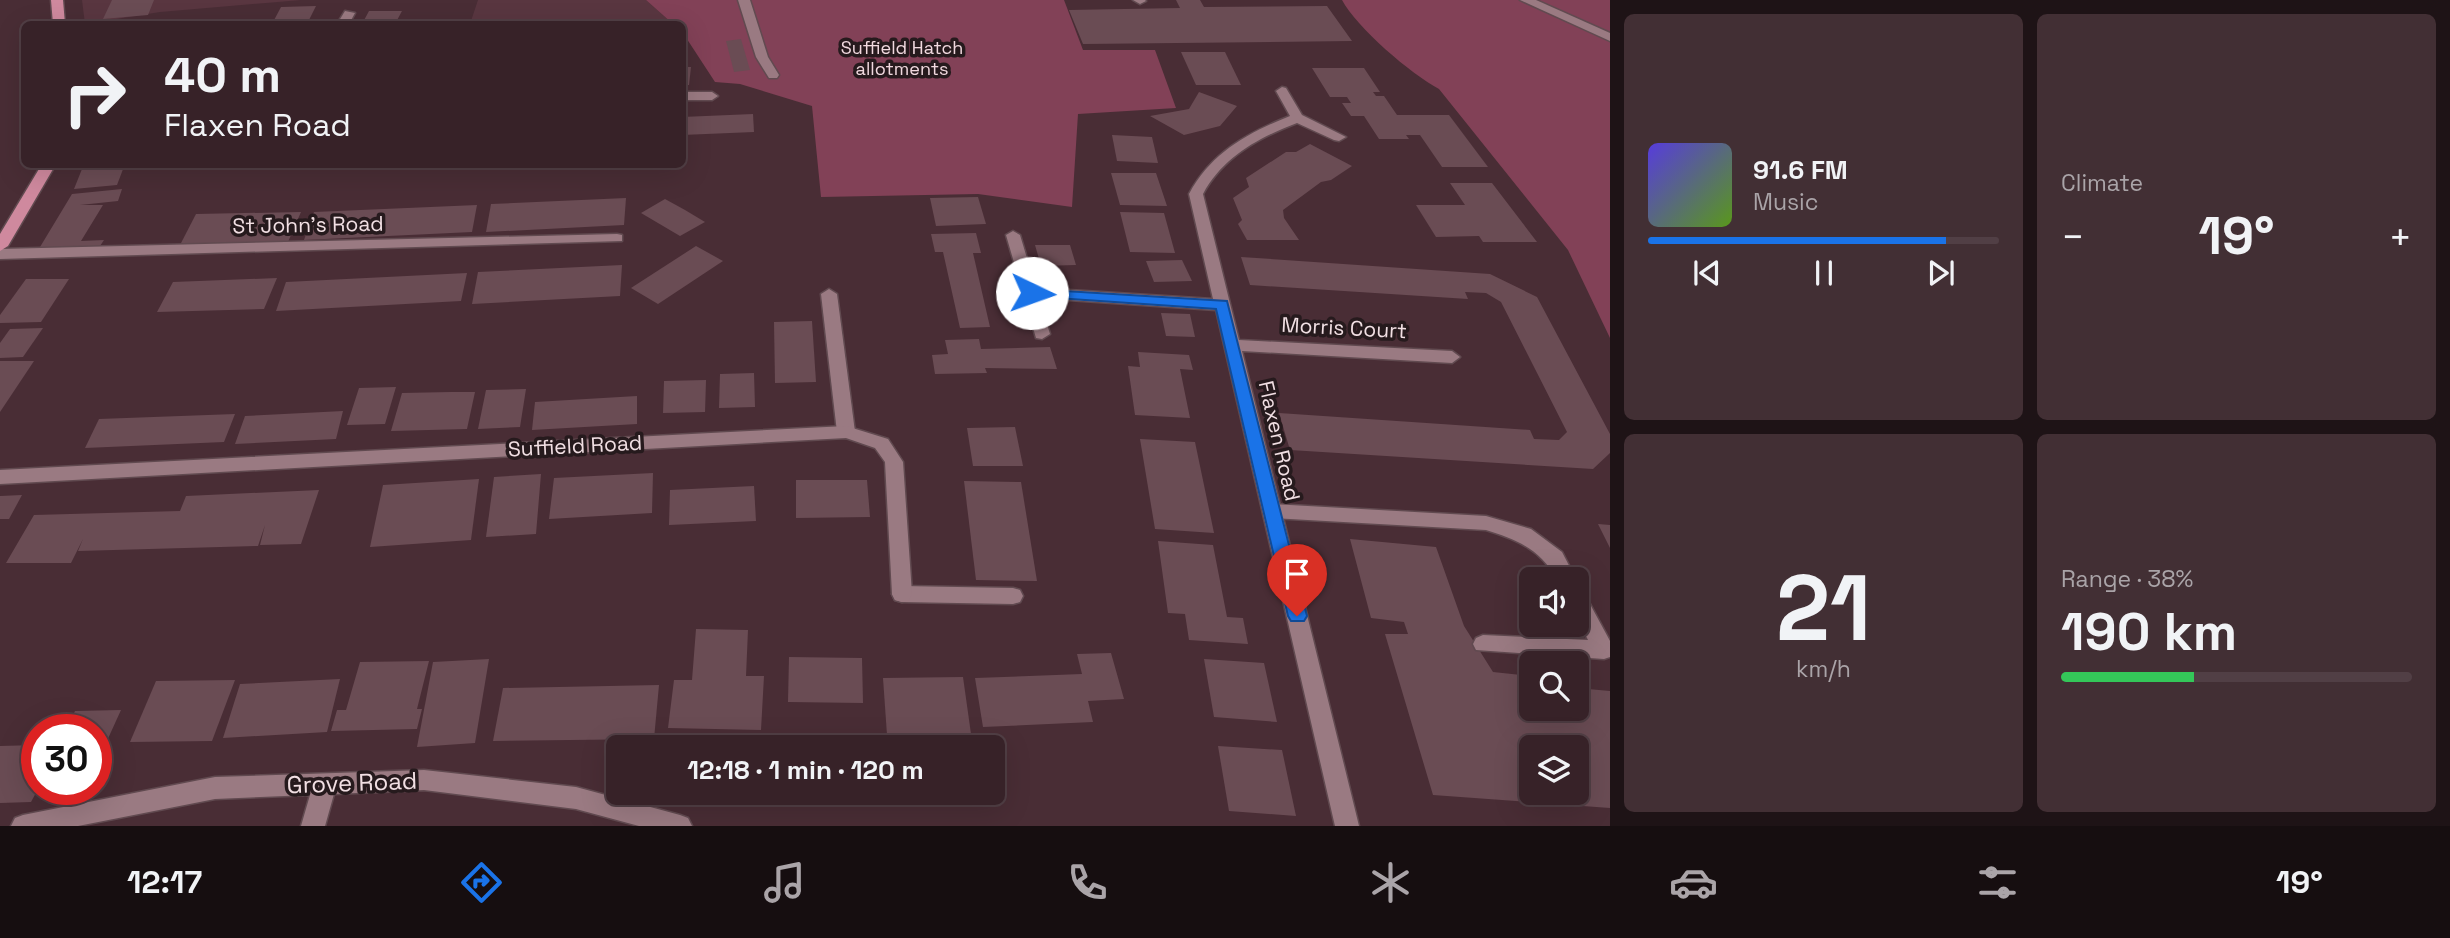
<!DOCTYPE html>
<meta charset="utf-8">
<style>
:root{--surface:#372228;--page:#422f34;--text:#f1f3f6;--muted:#aaa4a8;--line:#513f45;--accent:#1a73e8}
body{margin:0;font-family:"Space Grotesk",sans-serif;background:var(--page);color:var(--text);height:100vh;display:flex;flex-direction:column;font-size:26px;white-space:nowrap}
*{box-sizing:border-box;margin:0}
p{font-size:23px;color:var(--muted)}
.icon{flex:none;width:38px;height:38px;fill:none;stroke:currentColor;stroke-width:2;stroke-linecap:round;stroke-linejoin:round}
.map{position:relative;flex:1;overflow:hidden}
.drawer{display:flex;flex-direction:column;gap:14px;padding:14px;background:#1e1316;width:840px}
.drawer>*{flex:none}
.top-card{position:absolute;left:21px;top:21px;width:665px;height:147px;border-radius:10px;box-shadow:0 7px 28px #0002,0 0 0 2px var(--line);background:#372228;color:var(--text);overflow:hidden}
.fabs{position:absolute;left:1519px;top:567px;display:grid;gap:14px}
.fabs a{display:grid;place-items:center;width:70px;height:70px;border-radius:10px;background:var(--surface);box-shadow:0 7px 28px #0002,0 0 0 2px var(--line);font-size:35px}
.speed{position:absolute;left:21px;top:714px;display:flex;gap:14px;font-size:35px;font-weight:700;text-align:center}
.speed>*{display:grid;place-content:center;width:91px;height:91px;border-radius:50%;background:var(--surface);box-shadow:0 7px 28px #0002,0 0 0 2px var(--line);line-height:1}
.speed .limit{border:10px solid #d22;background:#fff;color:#111}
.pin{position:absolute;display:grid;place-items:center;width:60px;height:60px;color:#fff;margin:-72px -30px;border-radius:50% 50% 50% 0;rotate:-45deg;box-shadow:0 0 7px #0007}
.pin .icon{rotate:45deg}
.me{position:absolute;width:77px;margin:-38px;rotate:93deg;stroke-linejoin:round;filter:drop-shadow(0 0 5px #0008)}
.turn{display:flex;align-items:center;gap:24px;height:147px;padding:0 28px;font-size:32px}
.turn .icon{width:91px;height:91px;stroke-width:2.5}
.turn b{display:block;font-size:49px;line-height:60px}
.big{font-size:52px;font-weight:600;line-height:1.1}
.drawer .card{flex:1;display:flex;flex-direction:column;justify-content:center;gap:10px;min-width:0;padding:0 24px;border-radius:10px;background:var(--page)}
.drawer .dial{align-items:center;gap:0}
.dial b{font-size:91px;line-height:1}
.song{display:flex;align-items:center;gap:21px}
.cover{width:84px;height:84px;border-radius:10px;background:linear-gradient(135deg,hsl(250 70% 55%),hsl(90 70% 35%))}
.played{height:7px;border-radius:4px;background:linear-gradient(90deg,var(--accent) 85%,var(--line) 85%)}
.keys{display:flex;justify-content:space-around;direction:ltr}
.heat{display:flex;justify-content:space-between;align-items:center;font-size:38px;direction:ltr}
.charge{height:10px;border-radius:5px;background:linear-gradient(90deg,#34c759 38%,var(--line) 0)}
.drawer .tiles{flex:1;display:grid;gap:14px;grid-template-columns:repeat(2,1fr)}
.trip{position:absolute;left:606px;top:735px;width:399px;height:70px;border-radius:10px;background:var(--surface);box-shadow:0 7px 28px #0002,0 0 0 2px var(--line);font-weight:600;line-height:70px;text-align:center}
.tabs{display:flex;height:112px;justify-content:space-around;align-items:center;background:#160e10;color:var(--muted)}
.tabs .icon{width:49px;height:49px}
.tabs .active{color:var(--accent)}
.tabs b{font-size:32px;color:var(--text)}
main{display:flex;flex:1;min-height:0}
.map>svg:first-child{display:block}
.built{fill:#593640}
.green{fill:#824157}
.building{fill:#6a4c54;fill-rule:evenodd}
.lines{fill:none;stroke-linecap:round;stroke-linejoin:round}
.lane-casing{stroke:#614a50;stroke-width:3}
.street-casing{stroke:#614a50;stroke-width:3}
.primary-casing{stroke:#614a50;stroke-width:3}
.lane{fill:#9a7a82;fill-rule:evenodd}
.street{fill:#9a7a82;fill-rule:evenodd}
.primary{fill:#cf899e;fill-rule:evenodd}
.route{fill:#1a73e8;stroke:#114b97;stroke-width:2}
.labels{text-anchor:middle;stroke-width:7;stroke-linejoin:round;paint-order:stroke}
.far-park-label{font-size:18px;fill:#f1d9df;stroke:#261a1d}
.street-label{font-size:21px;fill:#f1dfe3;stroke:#261a1d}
.near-street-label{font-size:24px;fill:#f1dfe3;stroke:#261a1d}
</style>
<main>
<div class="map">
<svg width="1610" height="826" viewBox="0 0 1610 826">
<rect width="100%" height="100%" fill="#492d35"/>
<!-- built -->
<g class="built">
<path d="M82 0H301L160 12 85 24Z"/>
<path d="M478 0H646L673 24H470Z"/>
</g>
<!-- green -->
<g class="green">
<path d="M646 0H1064L1083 50H1155L1176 108 1078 114 1072 207 978 194 821 197 812 106 740 84 715 82 683 33 682 24H673Z"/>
<path d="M1342 0H1610V338L1568 250 1439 89C1411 74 1357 28 1342 0Z"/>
</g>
<!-- building -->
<g class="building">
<path d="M112 0H154L148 15 103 19Z"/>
<path d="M1176 0H1200L1204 7 1327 6 1352 41 1083 44 1069 10 1180 8Z"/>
<path d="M316 6 307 24H272L281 7Z"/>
<path d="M369 11H402L395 24H362Z"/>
<path d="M741 39 750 70 734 72 726 41Z"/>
<path d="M1181 52H1225L1241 85H1196Z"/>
<path d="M682 67H691L689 85H682Z"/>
<path d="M1312 68H1364L1380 92H1373L1376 96H1384L1397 115H1449L1488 167H1442L1420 135H1406L1409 139H1379L1364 116H1351L1342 103H1351L1347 97H1330Z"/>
<path d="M1199 92 1237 106 1220 126 1184 135 1150 116 1189 109Z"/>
<path d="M753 114 754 132 682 135V117Z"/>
<path d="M1112 135 1152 137 1158 163 1117 161Z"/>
<path d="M1310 144 1352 166 1331 180 1321 182 1283 210 1284 218 1299 240H1247L1238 224 1242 220 1233 198 1249 187 1246 178 1286 152H1296Z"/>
<path d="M84 164H125L117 185 74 189Z"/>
<path d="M1111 173H1156L1167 206 1120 205Z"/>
<path d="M1450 183H1492L1537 242H1483L1479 236 1436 237 1416 205H1465Z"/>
<path d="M122 189 118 201 80 205H103L81 241 104 240 98 249 37 252 72 194Z"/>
<path d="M978 197 986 224 936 226 930 198Z"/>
<path d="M626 198 624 225 486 232 491 204Z"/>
<path d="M665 199 685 210 705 222 680 236 641 213Z"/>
<path d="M477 205 472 232 304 240 314 212Z"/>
<path d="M301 212 288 242 180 245 196 214Z"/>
<path d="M1120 212 1164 213 1175 253 1130 252Z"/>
<path d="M976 233 981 253H973L990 327 960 328 943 252H935L931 234Z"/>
<path d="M1035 245H1070L1076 265 1041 266Z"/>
<path d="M696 246 723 261 658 304 631 288Z"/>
<path d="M1241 257 1490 274 1537 297 1610 434V453L1593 469 1290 450 1279 413 1530 430 1534 439 1559 440 1567 432 1501 302 1486 293 1465 292 1468 299 1250 285Z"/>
<path d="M1182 260 1192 281 1154 282 1146 261Z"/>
<path d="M622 265 620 296 472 304 478 272Z"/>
<path d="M467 273 461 301 276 311 286 282Z"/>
<path d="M277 278 264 309 157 312 173 282Z"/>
<path d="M26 279H69L41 322 0 323V315Z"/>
<path d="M1161 313 1190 314 1195 337 1166 336Z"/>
<path d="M812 321 816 382 775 383 774 322Z"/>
<path d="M43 328 23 357 0 358V343L10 329Z"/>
<path d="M979 339 981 349 1050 347 1057 369 985 368 987 373 935 374 932 355 948 354 945 340Z"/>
<path d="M1138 352 1189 355 1193 370 1180 369 1190 418 1135 415 1128 366 1140 367Z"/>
<path d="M0 361H34L0 412Z"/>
<path d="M754 373 755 407 719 408 720 374Z"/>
<path d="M706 380 705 412 663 413 664 381Z"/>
<path d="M396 387 385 424 347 425 359 388Z"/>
<path d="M526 389 520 427 478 429 486 390Z"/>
<path d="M451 392H475L467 429 391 431 402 393Z"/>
<path d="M637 396V424L532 430 535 402Z"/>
<path d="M343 411 336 439 235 444 245 416Z"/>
<path d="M235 414 224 442 85 448 99 419Z"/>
<path d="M1015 427 1023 466H973L967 428Z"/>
<path d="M1140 439 1195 442 1214 533 1155 529Z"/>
<path d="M653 473 652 513 549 519 554 478Z"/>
<path d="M541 474 536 534 486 537 494 477Z"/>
<path d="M479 479 471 540 370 547 383 485Z"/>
<path d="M796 480H867L870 517 796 518Z"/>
<path d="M964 481 1021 482 1037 581 976 580Z"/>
<path d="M754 486 756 521 669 525 670 490Z"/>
<path d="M319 490 301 544 260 545 265 525 258 546 78 551 83 539 71 563H6L34 515 180 511 186 496Z"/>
<path d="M22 495 9 519H0V496Z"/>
<path d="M1598 524 1610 525V548Z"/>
<path d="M1350 539 1436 547 1464 626 1493 672 1531 676V709H1577V688L1610 691V808L1433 795 1385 634H1408L1404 622 1371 618ZM1531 747H1577V793H1531Z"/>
<path d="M1158 541 1213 545 1227 617 1243 618 1248 644 1189 640 1185 614 1168 613Z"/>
<path d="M696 629 748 630 746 676H764L761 730 668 728 674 680H692Z"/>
<path d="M1111 653 1124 699 1088 701 1093 722 983 727 975 678 1082 674 1077 654Z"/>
<path d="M789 657 862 658 863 703 788 702Z"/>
<path d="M489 659 475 743 417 747 433 662Z"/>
<path d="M1204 659 1264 663 1277 722 1214 717Z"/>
<path d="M429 661 417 709H422L417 729 331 731 337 710H346L360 662Z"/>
<path d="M963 677 971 734 887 735 883 678Z"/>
<path d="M340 679 327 732 223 738 240 684Z"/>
<path d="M235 680 212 741 130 742 156 681Z"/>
<path d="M659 685 654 739 493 741 503 688Z"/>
<path d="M121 710 96 765V730H66L75 711Z"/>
<path d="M37 745V791L31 802 0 803V746Z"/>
<path d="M1218 746 1282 750 1296 816 1229 811Z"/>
</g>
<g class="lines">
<defs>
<g id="lane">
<path d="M738 0H750L768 57 779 75 777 78H769L756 57Z"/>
<path d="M1133 0H1145L1146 1 1140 4Z"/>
<path d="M829 289 837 294 855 432 846 438 837 432 821 294Z"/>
<path d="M1272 504 1486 516 1531 529 1562 552 1576 579H1556C1542 550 1516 539 1486 530L1272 518 1265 516 1263 511 1265 506Z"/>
<path d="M902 586 1013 588 1020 590 1023 596 1020 602 1013 604 902 602 895 600 892 594 895 588Z"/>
<path d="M1577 591 1584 593 1610 641V657L1604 659 1476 650 1473 644 1476 638 1483 635 1588 640 1577 618Z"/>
</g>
<g id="street">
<path d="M1520 0H1536L1610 33V41Z"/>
<path d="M345 11 355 13 349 24H337Z"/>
<path d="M1282 87 1286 88 1302 115 1346 137 1339 141 1334 140 1297 123C1258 138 1223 157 1203 194L1239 340 1452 351 1460 357 1452 363 1242 351 1359 826H1335L1216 310 1039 298 1050 334 1042 339 1036 338 1006 235 1013 231 1020 235 1036 288 1213 299 1189 194C1211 153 1247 133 1290 116L1276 91Z"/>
<path d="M682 92H712L718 96 712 100H682Z"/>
<path d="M617 234 622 235V241L0 259V249Z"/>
<path d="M846 426 888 439 903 462 912 594 909 600 902 602 895 600 892 594 885 462 875 448 846 438 0 484V470Z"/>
<path d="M424 770 576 787 680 815 688 818 692 826H639L576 809 424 790 334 794 325 826H301L310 795 215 799 78 826H11L15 818 23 815 215 777Z"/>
</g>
<g id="primary">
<path d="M51 0H63L65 24H53Z"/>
<path d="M42 164H56L8 246 0 251V234Z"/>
</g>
</defs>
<!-- lane casing -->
<use href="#lane" class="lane-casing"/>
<!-- street casing -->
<use href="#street" class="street-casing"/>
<!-- primary casing -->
<use href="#primary" class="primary-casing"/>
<!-- lane -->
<use href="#lane" class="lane"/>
<!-- street -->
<use href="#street" class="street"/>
<!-- primary -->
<use href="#primary" class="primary"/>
</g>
<!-- route -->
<path class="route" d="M1032 289 1227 301 1307 616 1304 621H1291L1288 616 1216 309 1027 296V290Z"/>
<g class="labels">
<!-- far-park labels -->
<g class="far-park-label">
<text x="902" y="54">Suffield Hatch<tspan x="902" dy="21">allotments</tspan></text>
</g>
<!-- street labels -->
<g class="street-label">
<text transform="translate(308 225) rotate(-1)" y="7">St John's Road</text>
<text transform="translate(1344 328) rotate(3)" y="7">Morris Court</text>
<text transform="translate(1279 441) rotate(77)" y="7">Flaxen Road</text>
<text transform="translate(575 446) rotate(-3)" y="7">Suffield Road</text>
</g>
<!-- near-street labels -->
<g class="near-street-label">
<text transform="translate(352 783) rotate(-2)" y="8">Grove Road</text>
</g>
</g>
</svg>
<div class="fabs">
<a><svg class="icon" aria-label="sound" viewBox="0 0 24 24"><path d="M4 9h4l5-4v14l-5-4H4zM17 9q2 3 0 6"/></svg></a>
<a><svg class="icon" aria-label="search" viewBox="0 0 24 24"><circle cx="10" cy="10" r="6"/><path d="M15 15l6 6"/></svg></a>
<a><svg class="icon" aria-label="layers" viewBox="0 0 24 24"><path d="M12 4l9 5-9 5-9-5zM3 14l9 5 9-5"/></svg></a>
</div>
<div class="speed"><div class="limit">30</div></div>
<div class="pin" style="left:1297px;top:616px;background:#d93025"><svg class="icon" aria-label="arrive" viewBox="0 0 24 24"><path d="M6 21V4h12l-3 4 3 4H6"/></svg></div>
<svg class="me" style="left:1032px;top:293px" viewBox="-20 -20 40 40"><circle r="19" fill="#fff"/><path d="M0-13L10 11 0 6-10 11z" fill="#1a73e8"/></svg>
<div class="trip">12:18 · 1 min · 120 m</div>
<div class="top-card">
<div class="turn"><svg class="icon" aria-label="right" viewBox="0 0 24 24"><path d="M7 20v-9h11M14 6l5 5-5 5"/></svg><div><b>40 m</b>Flaxen Road</div></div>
</div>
</div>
<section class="drawer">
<div class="tiles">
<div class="card">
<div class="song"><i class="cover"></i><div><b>91.6 FM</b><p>Music</p></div></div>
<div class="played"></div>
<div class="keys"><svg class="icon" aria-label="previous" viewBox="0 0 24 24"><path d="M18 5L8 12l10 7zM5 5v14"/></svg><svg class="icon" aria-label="pause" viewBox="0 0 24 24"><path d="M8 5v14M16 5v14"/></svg><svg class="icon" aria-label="next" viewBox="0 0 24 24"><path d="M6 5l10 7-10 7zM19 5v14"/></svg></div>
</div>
<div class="card"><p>Climate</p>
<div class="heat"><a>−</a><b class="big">19°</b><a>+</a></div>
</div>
<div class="card dial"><b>21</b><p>km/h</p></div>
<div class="card"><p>Range · 38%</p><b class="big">190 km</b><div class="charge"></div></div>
</div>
</section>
</main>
<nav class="tabs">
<b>12:17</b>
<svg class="icon active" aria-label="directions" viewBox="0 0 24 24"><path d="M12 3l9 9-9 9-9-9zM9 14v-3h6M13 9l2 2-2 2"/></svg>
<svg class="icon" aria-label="music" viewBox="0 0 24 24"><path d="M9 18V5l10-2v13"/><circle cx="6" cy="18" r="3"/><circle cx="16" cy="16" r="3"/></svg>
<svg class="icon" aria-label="phone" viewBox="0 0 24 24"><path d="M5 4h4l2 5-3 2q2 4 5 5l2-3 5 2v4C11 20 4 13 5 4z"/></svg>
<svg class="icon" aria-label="climate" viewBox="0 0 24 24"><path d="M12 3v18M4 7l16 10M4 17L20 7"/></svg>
<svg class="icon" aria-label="car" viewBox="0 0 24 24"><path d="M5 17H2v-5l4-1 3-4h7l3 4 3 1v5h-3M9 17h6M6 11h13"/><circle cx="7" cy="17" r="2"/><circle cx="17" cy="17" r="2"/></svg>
<svg class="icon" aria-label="filters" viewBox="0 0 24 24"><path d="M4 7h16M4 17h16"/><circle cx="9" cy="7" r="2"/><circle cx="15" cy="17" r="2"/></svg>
<b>19°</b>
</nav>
